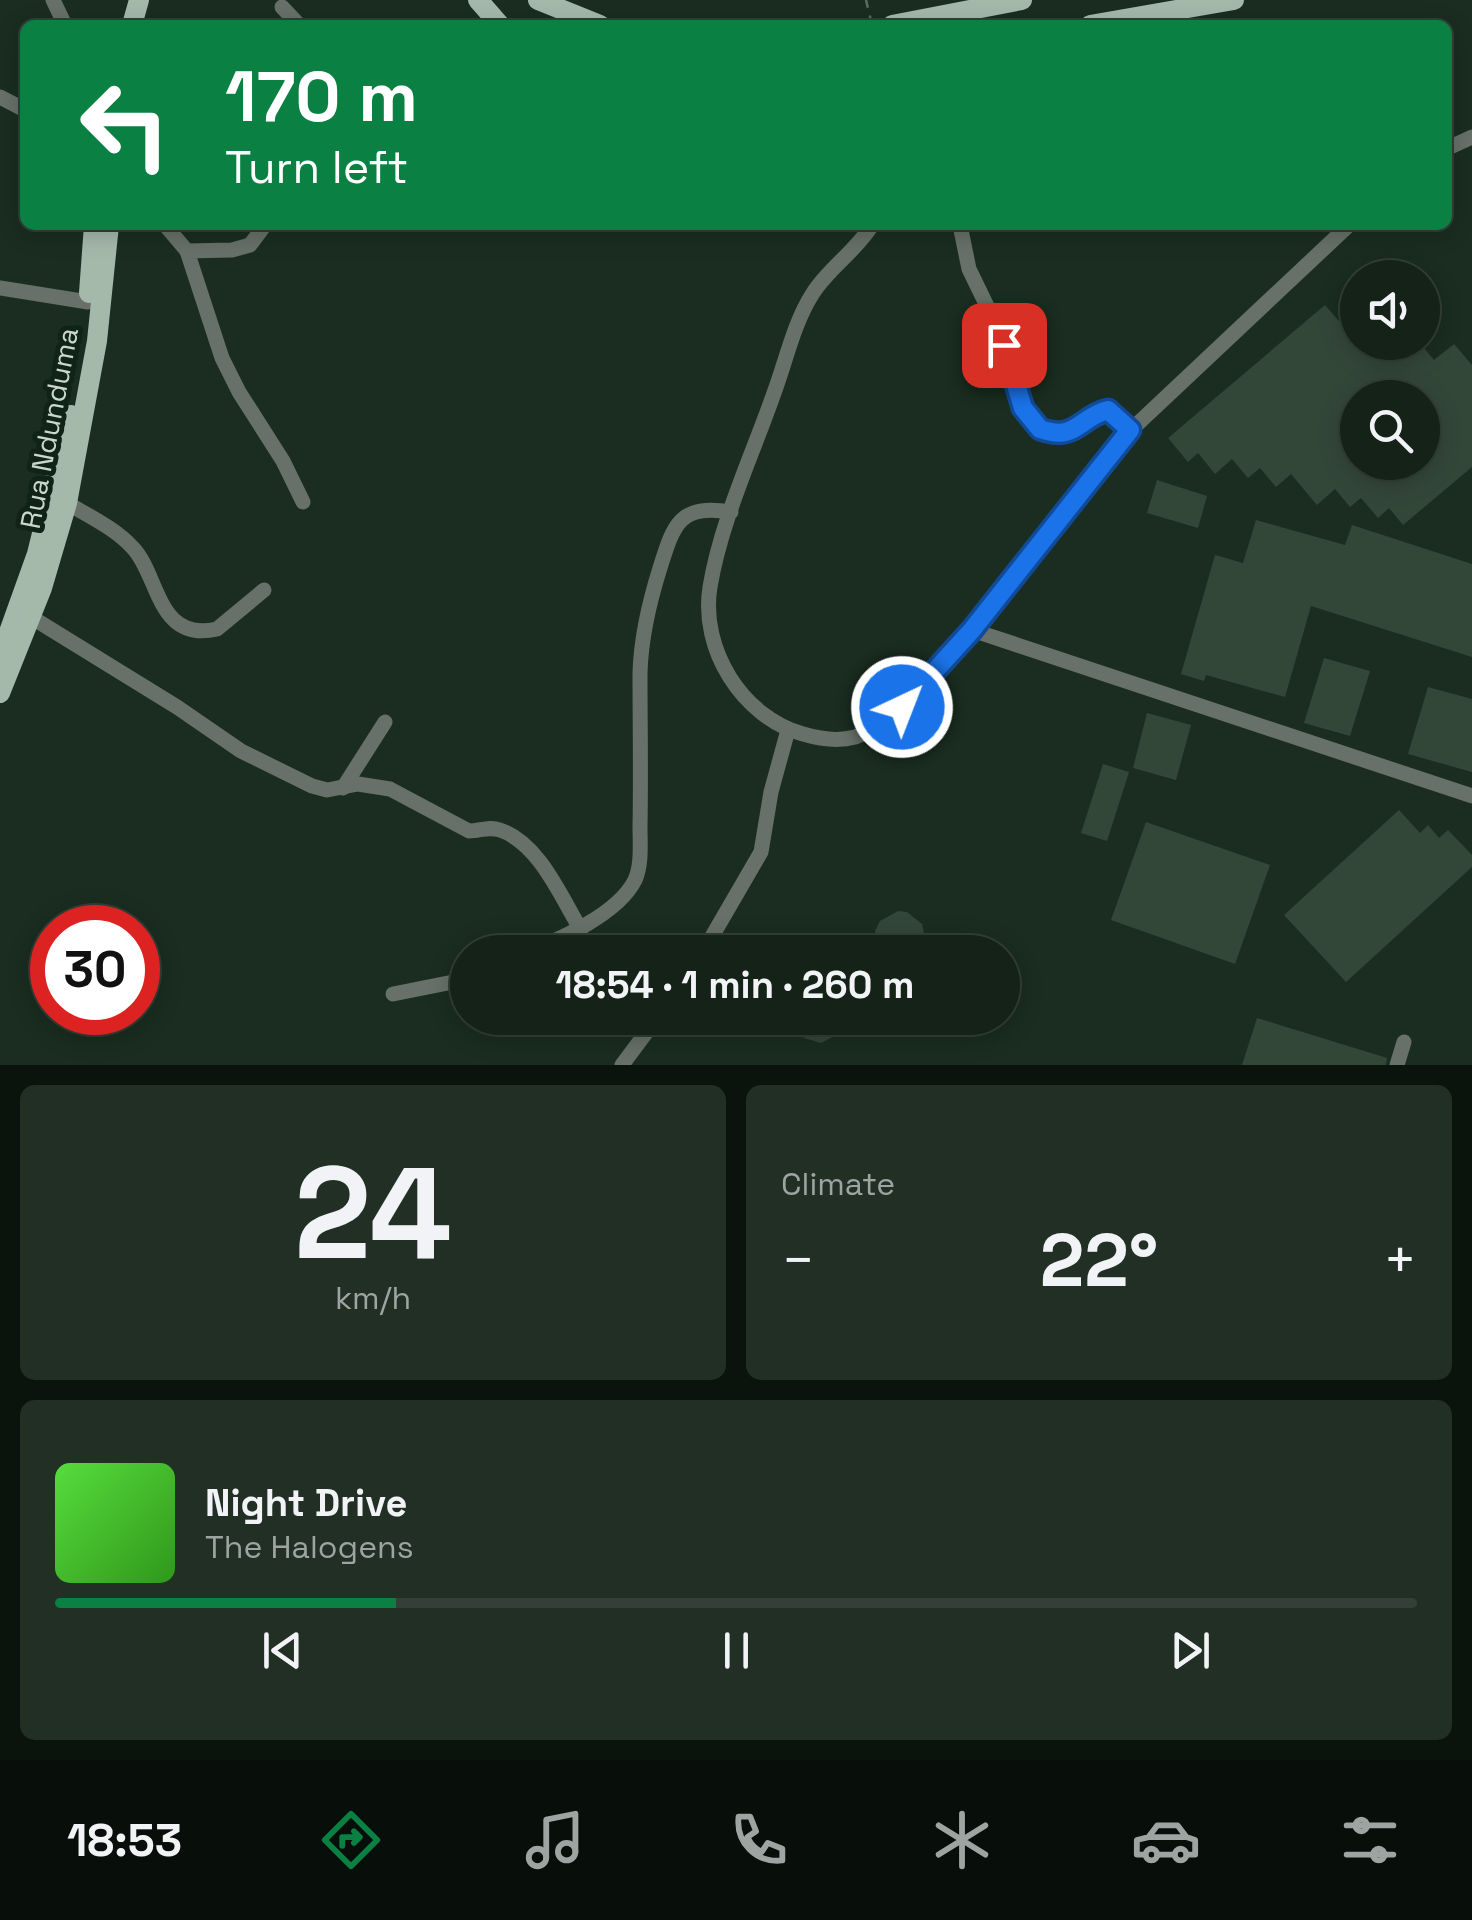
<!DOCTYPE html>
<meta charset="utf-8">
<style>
:root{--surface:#142218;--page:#212f25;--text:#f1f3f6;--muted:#9da4a2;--line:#333f37;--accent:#0b8043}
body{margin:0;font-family:"Space Grotesk",sans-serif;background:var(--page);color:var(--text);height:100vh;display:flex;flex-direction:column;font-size:38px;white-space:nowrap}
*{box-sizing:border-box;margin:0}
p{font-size:32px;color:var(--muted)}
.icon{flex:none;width:55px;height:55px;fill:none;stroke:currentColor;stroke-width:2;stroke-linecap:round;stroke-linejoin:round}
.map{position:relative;height:1065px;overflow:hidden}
.drawer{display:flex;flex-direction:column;gap:20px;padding:20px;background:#0b130d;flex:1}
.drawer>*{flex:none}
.banner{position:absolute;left:20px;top:20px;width:1432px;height:210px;border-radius:15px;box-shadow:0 5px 25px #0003,0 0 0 2px var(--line);background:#0b8043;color:#fff;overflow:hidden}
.fabs{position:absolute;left:1340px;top:260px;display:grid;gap:20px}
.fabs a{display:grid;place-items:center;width:100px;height:100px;border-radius:50%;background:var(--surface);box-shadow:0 5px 25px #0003,0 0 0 2px var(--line);font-size:50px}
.speed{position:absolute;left:30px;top:905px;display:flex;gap:20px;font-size:50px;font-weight:700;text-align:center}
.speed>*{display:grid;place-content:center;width:130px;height:130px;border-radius:50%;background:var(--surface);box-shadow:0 5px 25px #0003,0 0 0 2px var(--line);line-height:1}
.speed .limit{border:15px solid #d22;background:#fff;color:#111}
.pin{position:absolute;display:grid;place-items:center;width:85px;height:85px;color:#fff;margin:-42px;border-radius:20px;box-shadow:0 5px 15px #0006}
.me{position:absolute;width:110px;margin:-55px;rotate:43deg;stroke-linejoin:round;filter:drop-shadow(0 0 8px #0008)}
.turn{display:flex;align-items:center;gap:35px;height:210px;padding:0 40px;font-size:45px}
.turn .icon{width:130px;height:130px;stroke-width:2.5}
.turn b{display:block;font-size:70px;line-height:85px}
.big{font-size:75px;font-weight:800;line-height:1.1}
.drawer .tile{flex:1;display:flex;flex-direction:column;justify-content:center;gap:15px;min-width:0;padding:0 35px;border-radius:15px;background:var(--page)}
.drawer .dial{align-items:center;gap:0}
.dial b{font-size:130px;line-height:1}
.song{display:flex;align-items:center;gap:30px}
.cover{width:120px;height:120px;border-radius:15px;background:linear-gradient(135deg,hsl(110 70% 55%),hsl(110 70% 35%))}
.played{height:10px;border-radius:5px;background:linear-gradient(90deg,var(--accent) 25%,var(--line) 25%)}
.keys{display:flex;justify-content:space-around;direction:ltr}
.heat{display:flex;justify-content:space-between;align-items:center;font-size:55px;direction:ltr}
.drawer .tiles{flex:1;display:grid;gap:20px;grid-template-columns:1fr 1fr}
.tile:last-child{grid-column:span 2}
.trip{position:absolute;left:450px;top:935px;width:570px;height:100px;border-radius:50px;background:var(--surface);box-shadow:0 5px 25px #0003,0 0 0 2px var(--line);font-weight:800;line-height:100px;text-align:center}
.tab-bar{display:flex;height:160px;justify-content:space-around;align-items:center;background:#080e0a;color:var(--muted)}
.tab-bar .icon{width:70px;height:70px}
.tab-bar .current{color:var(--accent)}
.tab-bar b{font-size:45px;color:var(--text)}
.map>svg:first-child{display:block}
.building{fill:#334739;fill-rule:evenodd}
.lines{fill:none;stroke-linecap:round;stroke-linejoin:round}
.path{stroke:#5c6c61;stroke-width:2.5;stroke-dasharray:8 8;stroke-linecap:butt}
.minor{stroke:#677069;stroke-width:15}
.major{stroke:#a5b9ab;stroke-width:20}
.route-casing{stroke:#114b97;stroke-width:25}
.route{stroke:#1a73e8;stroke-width:18}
.labels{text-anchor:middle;stroke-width:10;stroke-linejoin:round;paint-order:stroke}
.street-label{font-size:28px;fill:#cbd7ce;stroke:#102317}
</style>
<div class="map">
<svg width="1472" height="1065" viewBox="0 0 1472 1065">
<rect width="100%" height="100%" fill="#1a2d20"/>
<!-- building -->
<g class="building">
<path d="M1325 305 1339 321 1352 309 1358 316V342H1419L1434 360 1454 344 1472 365V467L1403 525 1389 508 1378 518 1361 498 1350 507 1335 489 1317 505 1291 474 1276 487 1260 468 1248 478 1232 459 1215 474 1198 453 1188 462 1168 438ZM1358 398H1422V462H1358Z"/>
<path d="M1157 480 1207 496 1198 528 1147 513Z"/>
<path d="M1256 520 1345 545 1352 525 1472 564V657L1311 606 1285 697 1206 675 1204 681 1181 674 1215 555 1243 563Z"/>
<path d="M1324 658 1370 671 1350 736 1304 723Z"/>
<path d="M1428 687 1472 699V772L1408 754Z"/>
<path d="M1147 713 1191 725 1176 780 1133 768Z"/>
<path d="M1103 764 1129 772 1107 841 1081 833Z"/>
<path d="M1399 810 1420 833 1428 825 1439 838 1448 830 1472 855V867L1346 982 1284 915Z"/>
<path d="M1146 822 1270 865 1235 964 1111 920Z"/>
<path d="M898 911 907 912 922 924 925 938 919 952H881L878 948 875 931 880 921Z"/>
<path d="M973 937 992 943 999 952H948L962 940Z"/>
<path d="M796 1018H842L836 1035 821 1043 804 1038 796 1025Z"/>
<path d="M1257 1018 1387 1058 1386 1065H1242Z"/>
</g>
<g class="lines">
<!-- path -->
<path class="path" d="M866 0 872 25"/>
<!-- minor -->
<g class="minor">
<path d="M53 0 65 25"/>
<path d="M282 7 299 25"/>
<path d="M0 97 25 110"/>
<path d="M1448 148 1472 137"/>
<path d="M165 225 187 251 222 358 239 392 283 461 303 502"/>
<path d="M872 225C856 251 829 268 813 293 794 322 786 361 774 393 752 456 721 521 710 587 700 649 742 717 803 734 820 739 837 742 855 737 904 721 938 666 972 630L1472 796"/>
<path d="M960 225 969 269 1002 337 1023 408 1031 420 1040 429 1066 433 1076 430 1097 414 1108 411 1131 430"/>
<path d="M187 251 232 250 250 245 265 225"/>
<path d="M0 288 88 302"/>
<path d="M67 503C89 516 116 529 133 548 159 575 157 643 217 629L264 590"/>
<path d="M31 617 177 707 241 751 312 786 327 790 358 784 390 789 469 831C480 831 489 826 500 830 539 843 561 897 581 930"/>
<path d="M972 630 1131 430 1349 225"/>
<path d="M343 788 385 722"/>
<path d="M529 952C562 938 618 914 635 880 642 865 640 843 640 827 641 776 640 725 640 673 641 637 649 603 660 568 674 523 680 504 731 512"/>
<path d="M703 952 761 852 771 792 788 730"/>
<path d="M393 994 468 979"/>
<path d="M622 1065 657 1018"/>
<path d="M1397 1065 1404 1042"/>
</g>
<!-- major -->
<g class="major">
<path d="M478 0 500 25"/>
<path d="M538 0 600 25"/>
<path d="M132 25 139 0"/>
<path d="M892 25 1022 0"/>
<path d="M1090 25 1234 0"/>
<path d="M89 293 94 225"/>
<path d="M0 657 37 554 71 415"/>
<path d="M0 693 42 588 67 503 97 341 109 225"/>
</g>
</g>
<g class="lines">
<defs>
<path id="route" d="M902 707 972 630 1130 430 1108 410C1079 417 1077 442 1040 429L1023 408 1004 345"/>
</defs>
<!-- route casing -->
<use href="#route" class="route-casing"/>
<!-- route -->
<use href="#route" class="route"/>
</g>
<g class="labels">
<!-- street labels -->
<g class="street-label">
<text transform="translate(49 428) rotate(-79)" y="10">Rua Ndunduma</text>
</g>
</g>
</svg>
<div class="fabs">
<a><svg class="icon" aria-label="sound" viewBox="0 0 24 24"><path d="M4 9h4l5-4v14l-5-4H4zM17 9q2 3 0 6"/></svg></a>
<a><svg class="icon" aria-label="search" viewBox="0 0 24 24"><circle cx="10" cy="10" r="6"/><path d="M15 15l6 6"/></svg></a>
</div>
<div class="speed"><div class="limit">30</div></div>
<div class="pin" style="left:1004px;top:345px;background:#d93025"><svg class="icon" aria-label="arrive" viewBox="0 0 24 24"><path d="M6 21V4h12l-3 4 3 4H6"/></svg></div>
<svg class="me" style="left:902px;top:707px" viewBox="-20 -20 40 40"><circle r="17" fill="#1a73e8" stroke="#fff" stroke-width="3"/><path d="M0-11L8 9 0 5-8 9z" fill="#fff"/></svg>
<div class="trip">18:54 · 1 min · 260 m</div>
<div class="banner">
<div class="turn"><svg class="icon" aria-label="left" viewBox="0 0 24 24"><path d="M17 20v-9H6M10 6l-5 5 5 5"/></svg><div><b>170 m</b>Turn left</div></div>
</div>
</div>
<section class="drawer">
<div class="tiles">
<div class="tile dial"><b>24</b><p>km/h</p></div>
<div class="tile"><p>Climate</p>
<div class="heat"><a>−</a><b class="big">22°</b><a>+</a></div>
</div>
<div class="tile">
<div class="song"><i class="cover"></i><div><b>Night Drive</b><p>The Halogens</p></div></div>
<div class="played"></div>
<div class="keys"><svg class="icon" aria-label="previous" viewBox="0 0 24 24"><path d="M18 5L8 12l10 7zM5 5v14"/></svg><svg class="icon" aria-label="pause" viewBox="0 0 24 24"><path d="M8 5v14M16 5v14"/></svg><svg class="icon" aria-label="next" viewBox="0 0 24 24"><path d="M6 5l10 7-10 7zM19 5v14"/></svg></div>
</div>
</div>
</section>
<nav class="tab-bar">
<b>18:53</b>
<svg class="icon current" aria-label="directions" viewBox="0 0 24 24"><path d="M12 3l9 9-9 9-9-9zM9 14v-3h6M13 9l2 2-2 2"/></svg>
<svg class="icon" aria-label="music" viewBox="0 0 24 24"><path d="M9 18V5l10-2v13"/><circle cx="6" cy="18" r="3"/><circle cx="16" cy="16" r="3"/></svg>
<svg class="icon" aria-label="phone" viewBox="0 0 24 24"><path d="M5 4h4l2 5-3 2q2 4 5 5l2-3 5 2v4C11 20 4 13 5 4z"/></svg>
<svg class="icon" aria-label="climate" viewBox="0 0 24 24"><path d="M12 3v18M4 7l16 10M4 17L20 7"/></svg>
<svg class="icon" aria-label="car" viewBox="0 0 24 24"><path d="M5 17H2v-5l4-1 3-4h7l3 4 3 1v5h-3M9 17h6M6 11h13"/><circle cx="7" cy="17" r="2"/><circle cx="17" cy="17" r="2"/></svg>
<svg class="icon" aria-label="filters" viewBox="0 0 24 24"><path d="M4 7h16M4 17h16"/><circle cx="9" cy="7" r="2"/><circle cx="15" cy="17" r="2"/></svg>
</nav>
